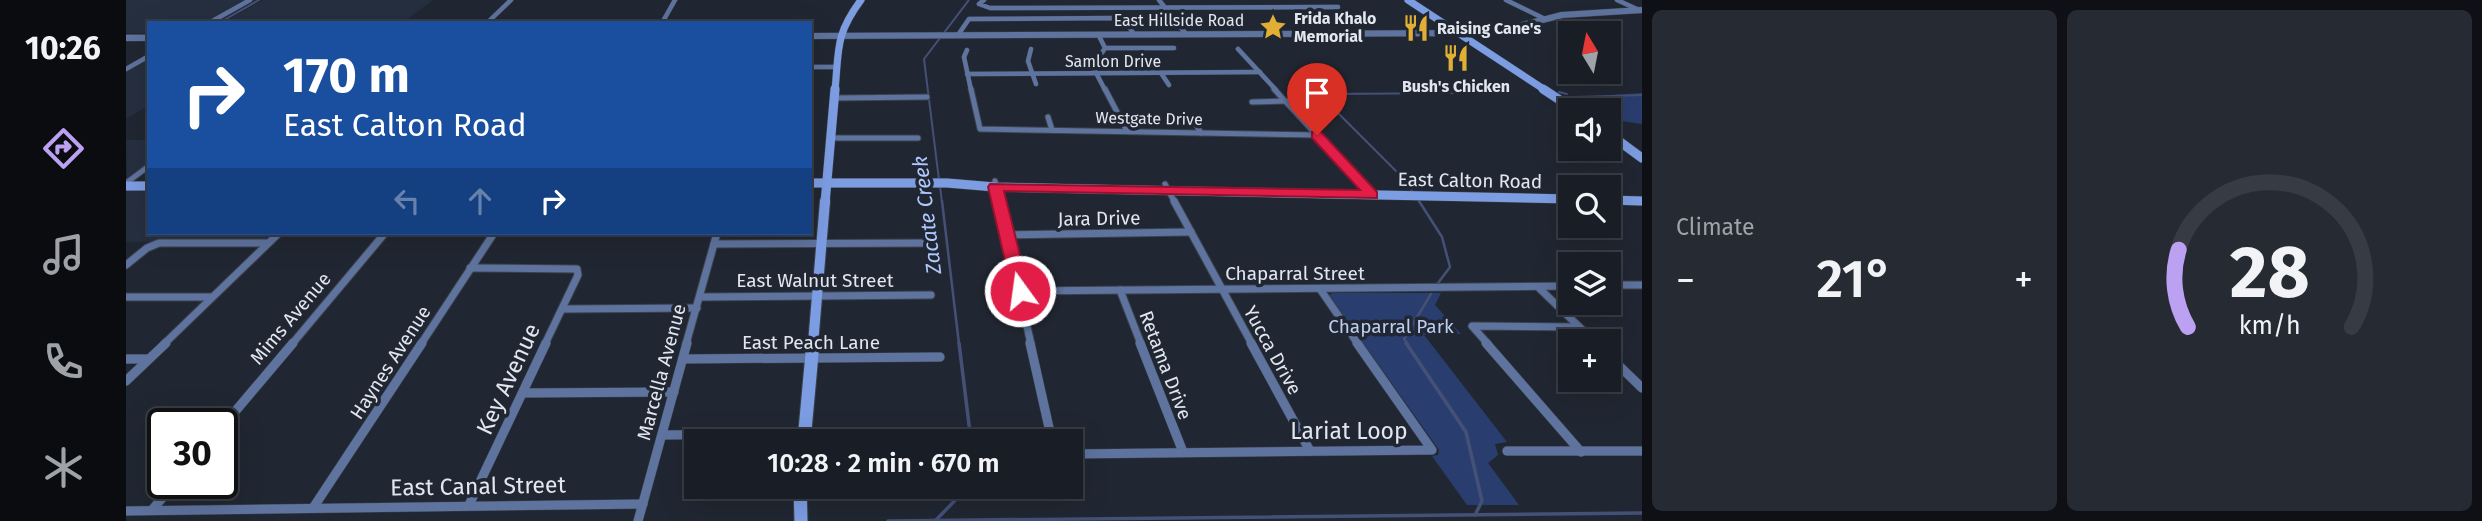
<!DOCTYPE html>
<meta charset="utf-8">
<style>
:root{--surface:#191d26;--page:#262a32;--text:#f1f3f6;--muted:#9fa2a7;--line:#373b43;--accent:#bca0f2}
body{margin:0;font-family:"Fira Sans",sans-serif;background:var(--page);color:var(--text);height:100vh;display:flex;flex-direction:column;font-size:26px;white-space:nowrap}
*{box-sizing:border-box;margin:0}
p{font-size:23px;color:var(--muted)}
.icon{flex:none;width:38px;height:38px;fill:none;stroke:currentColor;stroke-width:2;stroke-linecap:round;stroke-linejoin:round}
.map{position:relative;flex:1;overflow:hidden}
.panel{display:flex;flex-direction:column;gap:10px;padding:10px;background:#0e1015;width:840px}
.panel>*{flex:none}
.guide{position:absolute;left:21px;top:21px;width:665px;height:214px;border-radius:0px;box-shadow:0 7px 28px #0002,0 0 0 2px var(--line);background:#1a4fa0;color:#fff;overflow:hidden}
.needle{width:46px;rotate:350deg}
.controls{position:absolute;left:1432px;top:21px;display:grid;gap:14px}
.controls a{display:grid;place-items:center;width:63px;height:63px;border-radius:0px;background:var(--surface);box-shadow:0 7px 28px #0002,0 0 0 2px var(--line);font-size:35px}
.speed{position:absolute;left:21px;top:408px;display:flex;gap:14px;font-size:35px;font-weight:700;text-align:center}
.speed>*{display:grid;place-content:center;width:91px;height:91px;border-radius:50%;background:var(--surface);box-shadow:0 7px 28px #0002,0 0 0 2px var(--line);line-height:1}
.speed .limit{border:4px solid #111;border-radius:10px;background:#fff;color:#111}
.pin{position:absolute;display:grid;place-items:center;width:60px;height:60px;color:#fff;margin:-72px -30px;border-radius:50% 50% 50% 0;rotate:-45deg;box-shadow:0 0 7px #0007}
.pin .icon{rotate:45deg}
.me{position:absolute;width:77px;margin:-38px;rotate:346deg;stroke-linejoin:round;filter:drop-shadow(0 0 5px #0008)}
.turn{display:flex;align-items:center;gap:24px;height:147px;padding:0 21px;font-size:32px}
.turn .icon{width:91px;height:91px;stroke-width:2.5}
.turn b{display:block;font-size:49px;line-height:60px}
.lanes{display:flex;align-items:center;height:66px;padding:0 21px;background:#0003;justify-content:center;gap:35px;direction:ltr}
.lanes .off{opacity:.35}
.big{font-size:52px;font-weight:600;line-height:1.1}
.panel .tile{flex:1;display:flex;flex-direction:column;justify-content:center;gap:10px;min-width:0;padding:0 24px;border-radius:10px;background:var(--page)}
.panel .dial{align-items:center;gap:0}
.dial svg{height:182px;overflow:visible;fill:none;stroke:var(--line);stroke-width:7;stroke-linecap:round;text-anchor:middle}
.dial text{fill:var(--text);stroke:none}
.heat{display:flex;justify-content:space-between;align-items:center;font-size:38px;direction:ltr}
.panel .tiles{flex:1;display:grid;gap:10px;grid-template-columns:repeat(2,1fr)}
.trip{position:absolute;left:558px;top:429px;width:399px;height:70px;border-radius:0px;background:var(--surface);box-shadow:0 7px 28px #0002,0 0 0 2px var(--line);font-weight:600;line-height:70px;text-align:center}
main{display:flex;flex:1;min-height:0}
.menu{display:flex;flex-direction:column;width:126px;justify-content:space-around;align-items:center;background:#0a0c0f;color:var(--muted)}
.menu .icon{width:49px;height:49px}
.menu .selected{color:var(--accent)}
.menu b{font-size:32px;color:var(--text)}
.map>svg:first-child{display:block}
.built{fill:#262f40}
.green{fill:#293e6f}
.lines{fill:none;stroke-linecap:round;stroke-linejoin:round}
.stream-far2{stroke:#455077;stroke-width:2}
.stream-far1{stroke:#455077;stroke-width:2.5}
.stream{stroke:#455077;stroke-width:3.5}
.minor-far3-casing{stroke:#3c424c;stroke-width:5}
.minor-far2-casing{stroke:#3c424c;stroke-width:7}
.minor-far1-casing{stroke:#3c424c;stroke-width:9}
.minor-casing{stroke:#3c424c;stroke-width:10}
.tertiary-casing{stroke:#3c424c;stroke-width:7}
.secondary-far3-casing{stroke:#3c424c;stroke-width:8}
.secondary-far2-casing{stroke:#3c424c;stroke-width:10}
.secondary-far1-casing{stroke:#3c424c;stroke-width:12}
.secondary-casing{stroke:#3c424c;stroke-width:15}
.minor-far3{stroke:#5e739e;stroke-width:4.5}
.minor-far2{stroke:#5e739e;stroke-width:5}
.minor-far1{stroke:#5e739e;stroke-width:7}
.minor{stroke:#5e739e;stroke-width:9}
.tertiary{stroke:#5e739e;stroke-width:6}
.secondary-far3{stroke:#7d9de3;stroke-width:7}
.secondary-far2{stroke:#7d9de3;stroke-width:9}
.secondary-far1{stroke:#7d9de3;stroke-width:10}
.secondary{stroke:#7d9de3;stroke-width:13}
.route{fill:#e11d48;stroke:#92132f;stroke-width:2}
.labels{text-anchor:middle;stroke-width:7;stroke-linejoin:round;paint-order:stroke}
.far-poi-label{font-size:16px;font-weight:bold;fill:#e2e6ee;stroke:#212732;text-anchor:start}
.far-street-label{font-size:16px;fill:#e2e6ee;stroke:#212732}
.street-label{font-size:19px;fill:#e2e6ee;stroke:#212732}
.park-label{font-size:19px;fill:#bdcef1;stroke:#212732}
.water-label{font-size:21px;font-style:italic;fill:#b0c9fd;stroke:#212732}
.near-street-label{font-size:23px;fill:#e2e6ee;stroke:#212732}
</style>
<main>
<nav class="menu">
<b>10:26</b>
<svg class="icon selected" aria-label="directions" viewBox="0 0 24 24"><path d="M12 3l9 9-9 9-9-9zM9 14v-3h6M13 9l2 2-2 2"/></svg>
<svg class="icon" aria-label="music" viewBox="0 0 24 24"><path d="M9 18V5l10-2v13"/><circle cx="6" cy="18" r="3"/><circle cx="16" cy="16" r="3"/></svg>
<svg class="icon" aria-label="phone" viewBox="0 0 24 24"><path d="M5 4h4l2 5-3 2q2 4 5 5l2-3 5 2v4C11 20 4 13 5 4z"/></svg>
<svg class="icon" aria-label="climate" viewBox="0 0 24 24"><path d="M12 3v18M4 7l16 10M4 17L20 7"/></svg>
</nav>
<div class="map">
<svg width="1516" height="521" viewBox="0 0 1516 521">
<rect width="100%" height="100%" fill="#212732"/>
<!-- built -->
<g class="built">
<path d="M0 0H131L90 23H23V33H0Z"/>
<path d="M137 0H307L276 23H97Z"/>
<path d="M23 59V105L0 119V71Z"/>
<path d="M0 140H23V163L1 178Z"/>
<path d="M0 191H23V233H148L137 240 0 242Z"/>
</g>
<!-- green -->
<g class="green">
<path d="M1516 93V124L1482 119V110H1459L1441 98Z"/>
<path d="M1207 293H1315L1309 305 1335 334 1298 335 1381 442 1369 444 1372 455 1362 463 1393 505H1341L1306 456 1312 455 1313 450 1203 295Z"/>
</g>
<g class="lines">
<!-- stream-far2 -->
<g class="stream-far2">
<path d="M93 23 133 0"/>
<path d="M0 35H23"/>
<path d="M1433 92 1441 94"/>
<path d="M1450 97 1516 95"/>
<path d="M813 180 798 59 843 0"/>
<path d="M814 186 816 203"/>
<path d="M1288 194 1280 181 1196 97 1199 94 1340 93"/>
<path d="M1292 199 1294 203"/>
</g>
<!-- stream-far1 -->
<g class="stream-far1">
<path d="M816 201 833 344"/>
<path d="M1293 201 1316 237 1324 267 1312 283"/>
<path d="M1282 344 1278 339 1305 294"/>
</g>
<!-- stream -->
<g class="stream">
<path d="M833 343 845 441"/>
<path d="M1280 343 1340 432 1356 501 1349 515"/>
<path d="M762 521 1516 513"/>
<path d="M809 521 843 486"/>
</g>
<defs>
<g id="minor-far3">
<path d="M858 0 853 4 864 8 1212 7"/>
<path d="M1033 0 1060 34"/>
<path d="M1380 0 1419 19"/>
<path d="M1491 0 1513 10"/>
<path d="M83 23 124 0"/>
<path d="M361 23 385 0"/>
<path d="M536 23 549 0"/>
<path d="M972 34 979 48 967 67 979 90"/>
<path d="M832 35 843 19 991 18 997 19 1008 34"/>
<path d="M979 48H1048"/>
<path d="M905 49 902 61 910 84"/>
<path d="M1112 49 1150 90"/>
<path d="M841 50 838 57 845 90"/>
<path d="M684 67H712"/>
<path d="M0 69 23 56"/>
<path d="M1035 73 1043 85"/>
<path d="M841 74 1134 72"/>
</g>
<g id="minor-far2">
<path d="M845 89 854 129 1191 135"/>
<path d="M979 89 1001 131"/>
<path d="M1148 89 1246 195"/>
<path d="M709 98 801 97"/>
<path d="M1126 102 1160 101"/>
<path d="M922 117 926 130"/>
<path d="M1066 118 1075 133"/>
<path d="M707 138H792"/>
<path d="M869 181 874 203"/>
<path d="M0 183 23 166"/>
<path d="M1039 184 1049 203"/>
</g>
<g id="minor-far1">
<path d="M873 201 905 344"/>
<path d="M1048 201 1126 344"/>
<path d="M880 235 1065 232"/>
<path d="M588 244 807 243"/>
<path d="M0 265 21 248 33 243H142"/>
<path d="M344 268 451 269 452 275 419 344"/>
<path d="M1482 285H1516"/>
<path d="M1413 288 1468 341"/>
<path d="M1194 289 1232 344"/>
<path d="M994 290 1015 344"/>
<path d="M894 291 1444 286"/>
<path d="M0 297H86"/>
<path d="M574 297 805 295"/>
<path d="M437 309 571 308"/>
<path d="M38 344 153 233"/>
<path d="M166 344 259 233"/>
<path d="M295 344 368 233"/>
<path d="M560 344 591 233"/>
<path d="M1362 344 1346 326 1453 327"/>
</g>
<g id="minor">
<path d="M904 343 926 441"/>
<path d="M1014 343 1057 452"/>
<path d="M1125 343 1184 451"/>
<path d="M1360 343 1455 452"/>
<path d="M1482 355 1516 388"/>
<path d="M0 359H22"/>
<path d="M557 359 814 357"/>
<path d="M0 381 40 343"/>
<path d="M397 393 548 392"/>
<path d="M96 427 167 343"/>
<path d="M537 435 820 432"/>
<path d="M1381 451H1516"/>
<path d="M945 454 1306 450 1231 343"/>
<path d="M343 505 420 343"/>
<path d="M187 508 296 343"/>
<path d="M26 510 49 483"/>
<path d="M0 511 517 504"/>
<path d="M512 521 561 343"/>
</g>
<g id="tertiary">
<path d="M684 36 1346 33 1377 30 1436 15 1516 10"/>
<path d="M0 38H23"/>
</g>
<g id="secondary-far3">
<path d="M1282 0 1419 90"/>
<path d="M709 90C713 49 709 35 735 0"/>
</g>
<g id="secondary-far2">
<path d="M1417 89 1449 110"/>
<path d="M1482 133 1516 158"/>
<path d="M684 183H821L869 187 1444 199"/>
<path d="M0 186H23"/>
<path d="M1482 200 1516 201"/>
<path d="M699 203 709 89"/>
</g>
<path id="secondary-far1" d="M687 344 699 201"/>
<g id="secondary">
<path d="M678 441 687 343"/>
<path d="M674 486 675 521"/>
</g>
</defs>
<!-- minor-far3 casing -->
<use href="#minor-far3" class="minor-far3-casing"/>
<!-- minor-far2 casing -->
<use href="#minor-far2" class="minor-far2-casing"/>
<!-- minor-far1 casing -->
<use href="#minor-far1" class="minor-far1-casing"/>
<!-- minor casing -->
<use href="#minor" class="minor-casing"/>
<!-- tertiary casing -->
<use href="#tertiary" class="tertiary-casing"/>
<!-- secondary-far3 casing -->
<use href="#secondary-far3" class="secondary-far3-casing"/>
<!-- secondary-far2 casing -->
<use href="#secondary-far2" class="secondary-far2-casing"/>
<!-- secondary-far1 casing -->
<use href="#secondary-far1" class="secondary-far1-casing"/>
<!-- secondary casing -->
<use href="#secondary" class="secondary-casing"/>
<!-- minor-far3 -->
<use href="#minor-far3" class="minor-far3"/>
<!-- minor-far2 -->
<use href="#minor-far2" class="minor-far2"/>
<!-- minor-far1 -->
<use href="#minor-far1" class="minor-far1"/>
<!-- minor -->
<use href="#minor" class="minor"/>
<!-- tertiary -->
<use href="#tertiary" class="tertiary"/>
<!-- secondary-far3 -->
<use href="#secondary-far3" class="secondary-far3"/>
<!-- secondary-far2 -->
<use href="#secondary-far2" class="secondary-far2"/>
<!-- secondary-far1 -->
<use href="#secondary-far1" class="secondary-far1"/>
<!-- secondary -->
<use href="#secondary" class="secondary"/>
</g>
<!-- route -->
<path class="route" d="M1186 132H1195L1251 192V198L878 191 903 291 894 296 886 291 862 187 864 184 1234 190 1186 138Z"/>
<!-- icons -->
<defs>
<symbol id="sight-bare" viewBox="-9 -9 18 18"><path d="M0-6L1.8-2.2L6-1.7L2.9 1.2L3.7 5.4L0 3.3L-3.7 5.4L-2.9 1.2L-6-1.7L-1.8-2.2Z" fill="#e1af34" stroke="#212732" stroke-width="2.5" paint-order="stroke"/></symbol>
<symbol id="restaurant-bare" viewBox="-9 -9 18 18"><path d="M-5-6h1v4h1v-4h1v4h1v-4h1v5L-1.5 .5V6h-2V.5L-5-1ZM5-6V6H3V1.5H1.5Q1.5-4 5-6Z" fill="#e1af34" stroke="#212732" stroke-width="2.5" paint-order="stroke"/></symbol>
</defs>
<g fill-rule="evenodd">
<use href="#sight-bare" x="1128" y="8" width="38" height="38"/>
<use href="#restaurant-bare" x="1271" y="9" width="38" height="38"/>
<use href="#restaurant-bare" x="1311" y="39" width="38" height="38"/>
</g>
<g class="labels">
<!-- far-poi labels -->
<g class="far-poi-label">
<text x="1168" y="24">Frida Khalo<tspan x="1168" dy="18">Memorial</tspan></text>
<text x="1311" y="34">Raising Cane's</text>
<text x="1330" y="92" text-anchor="middle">Bush's Chicken</text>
</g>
<!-- far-street labels -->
<g class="far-street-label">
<text x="1053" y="26">East Hillside Road</text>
<text x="987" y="67">Samlon Drive</text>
<text transform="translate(1023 118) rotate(1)" y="6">Westgate Drive</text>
</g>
<!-- street labels -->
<g class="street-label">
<text transform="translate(1344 180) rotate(1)" y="7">East Calton Road</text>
<text transform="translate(973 218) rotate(-1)" y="7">Jara Drive</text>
<text x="1169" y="280">Chaparral Street</text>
<text x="689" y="287">East Walnut Street</text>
<text transform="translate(164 318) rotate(-50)" y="7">Mims Avenue</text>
<text x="685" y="349">East Peach Lane</text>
<text transform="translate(1147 350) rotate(61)" y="7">Yucca Drive</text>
<text transform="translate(264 362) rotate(-57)" y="7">Haynes Avenue</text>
<text transform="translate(1040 365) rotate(69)" y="7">Retama Drive</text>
<text transform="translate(535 372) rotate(-75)" y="7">Marcella Avenue</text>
</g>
<!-- park labels -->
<g class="park-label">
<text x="1265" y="333">Chaparral Park</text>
</g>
<!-- water labels -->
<g class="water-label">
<text transform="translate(801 215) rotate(-97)" y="7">Zacate Creek</text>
</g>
<!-- near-street labels -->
<g class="near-street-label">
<text transform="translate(382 379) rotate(-65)" y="8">Key Avenue</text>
<text x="1223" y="439">Lariat Loop</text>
<text transform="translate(352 486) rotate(-1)" y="8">East Canal Street</text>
</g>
</g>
</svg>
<div class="controls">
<a><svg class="needle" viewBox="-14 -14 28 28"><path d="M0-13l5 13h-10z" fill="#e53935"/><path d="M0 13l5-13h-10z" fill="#9fa2a7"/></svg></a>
<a><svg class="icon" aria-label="sound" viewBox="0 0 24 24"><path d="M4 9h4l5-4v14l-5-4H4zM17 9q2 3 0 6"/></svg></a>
<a><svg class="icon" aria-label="search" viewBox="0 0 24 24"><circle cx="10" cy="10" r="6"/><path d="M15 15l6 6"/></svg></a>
<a><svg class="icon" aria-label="layers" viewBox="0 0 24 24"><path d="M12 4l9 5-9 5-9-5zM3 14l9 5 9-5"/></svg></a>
<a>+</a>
</div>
<div class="speed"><div class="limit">30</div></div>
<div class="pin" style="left:1191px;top:135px;background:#d93025"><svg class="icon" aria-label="arrive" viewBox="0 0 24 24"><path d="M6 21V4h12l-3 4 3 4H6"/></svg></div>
<svg class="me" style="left:894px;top:291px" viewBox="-20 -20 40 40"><circle r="17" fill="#e11d48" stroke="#fff" stroke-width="3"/><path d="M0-11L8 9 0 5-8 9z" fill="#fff"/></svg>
<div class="trip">10:28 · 2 min · 670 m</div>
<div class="guide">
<div class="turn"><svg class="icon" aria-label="right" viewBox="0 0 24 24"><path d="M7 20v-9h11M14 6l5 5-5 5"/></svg><div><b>170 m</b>East Calton Road</div></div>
<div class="lanes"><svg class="icon off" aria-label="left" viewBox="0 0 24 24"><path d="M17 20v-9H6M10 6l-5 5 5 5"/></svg><svg class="icon off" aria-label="ahead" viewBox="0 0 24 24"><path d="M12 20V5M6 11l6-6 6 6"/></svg><svg class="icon" aria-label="right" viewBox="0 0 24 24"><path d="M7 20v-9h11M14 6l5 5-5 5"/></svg></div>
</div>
</div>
<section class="panel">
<div class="tiles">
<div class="tile"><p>Climate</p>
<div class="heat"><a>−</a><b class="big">21°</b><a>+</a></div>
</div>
<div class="tile dial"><svg viewBox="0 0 100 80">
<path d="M14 69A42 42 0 1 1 86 69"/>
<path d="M14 69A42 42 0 0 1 10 35" stroke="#bca0f2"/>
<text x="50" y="56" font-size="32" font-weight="700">28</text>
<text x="50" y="72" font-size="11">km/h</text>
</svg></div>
</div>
</section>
</main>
